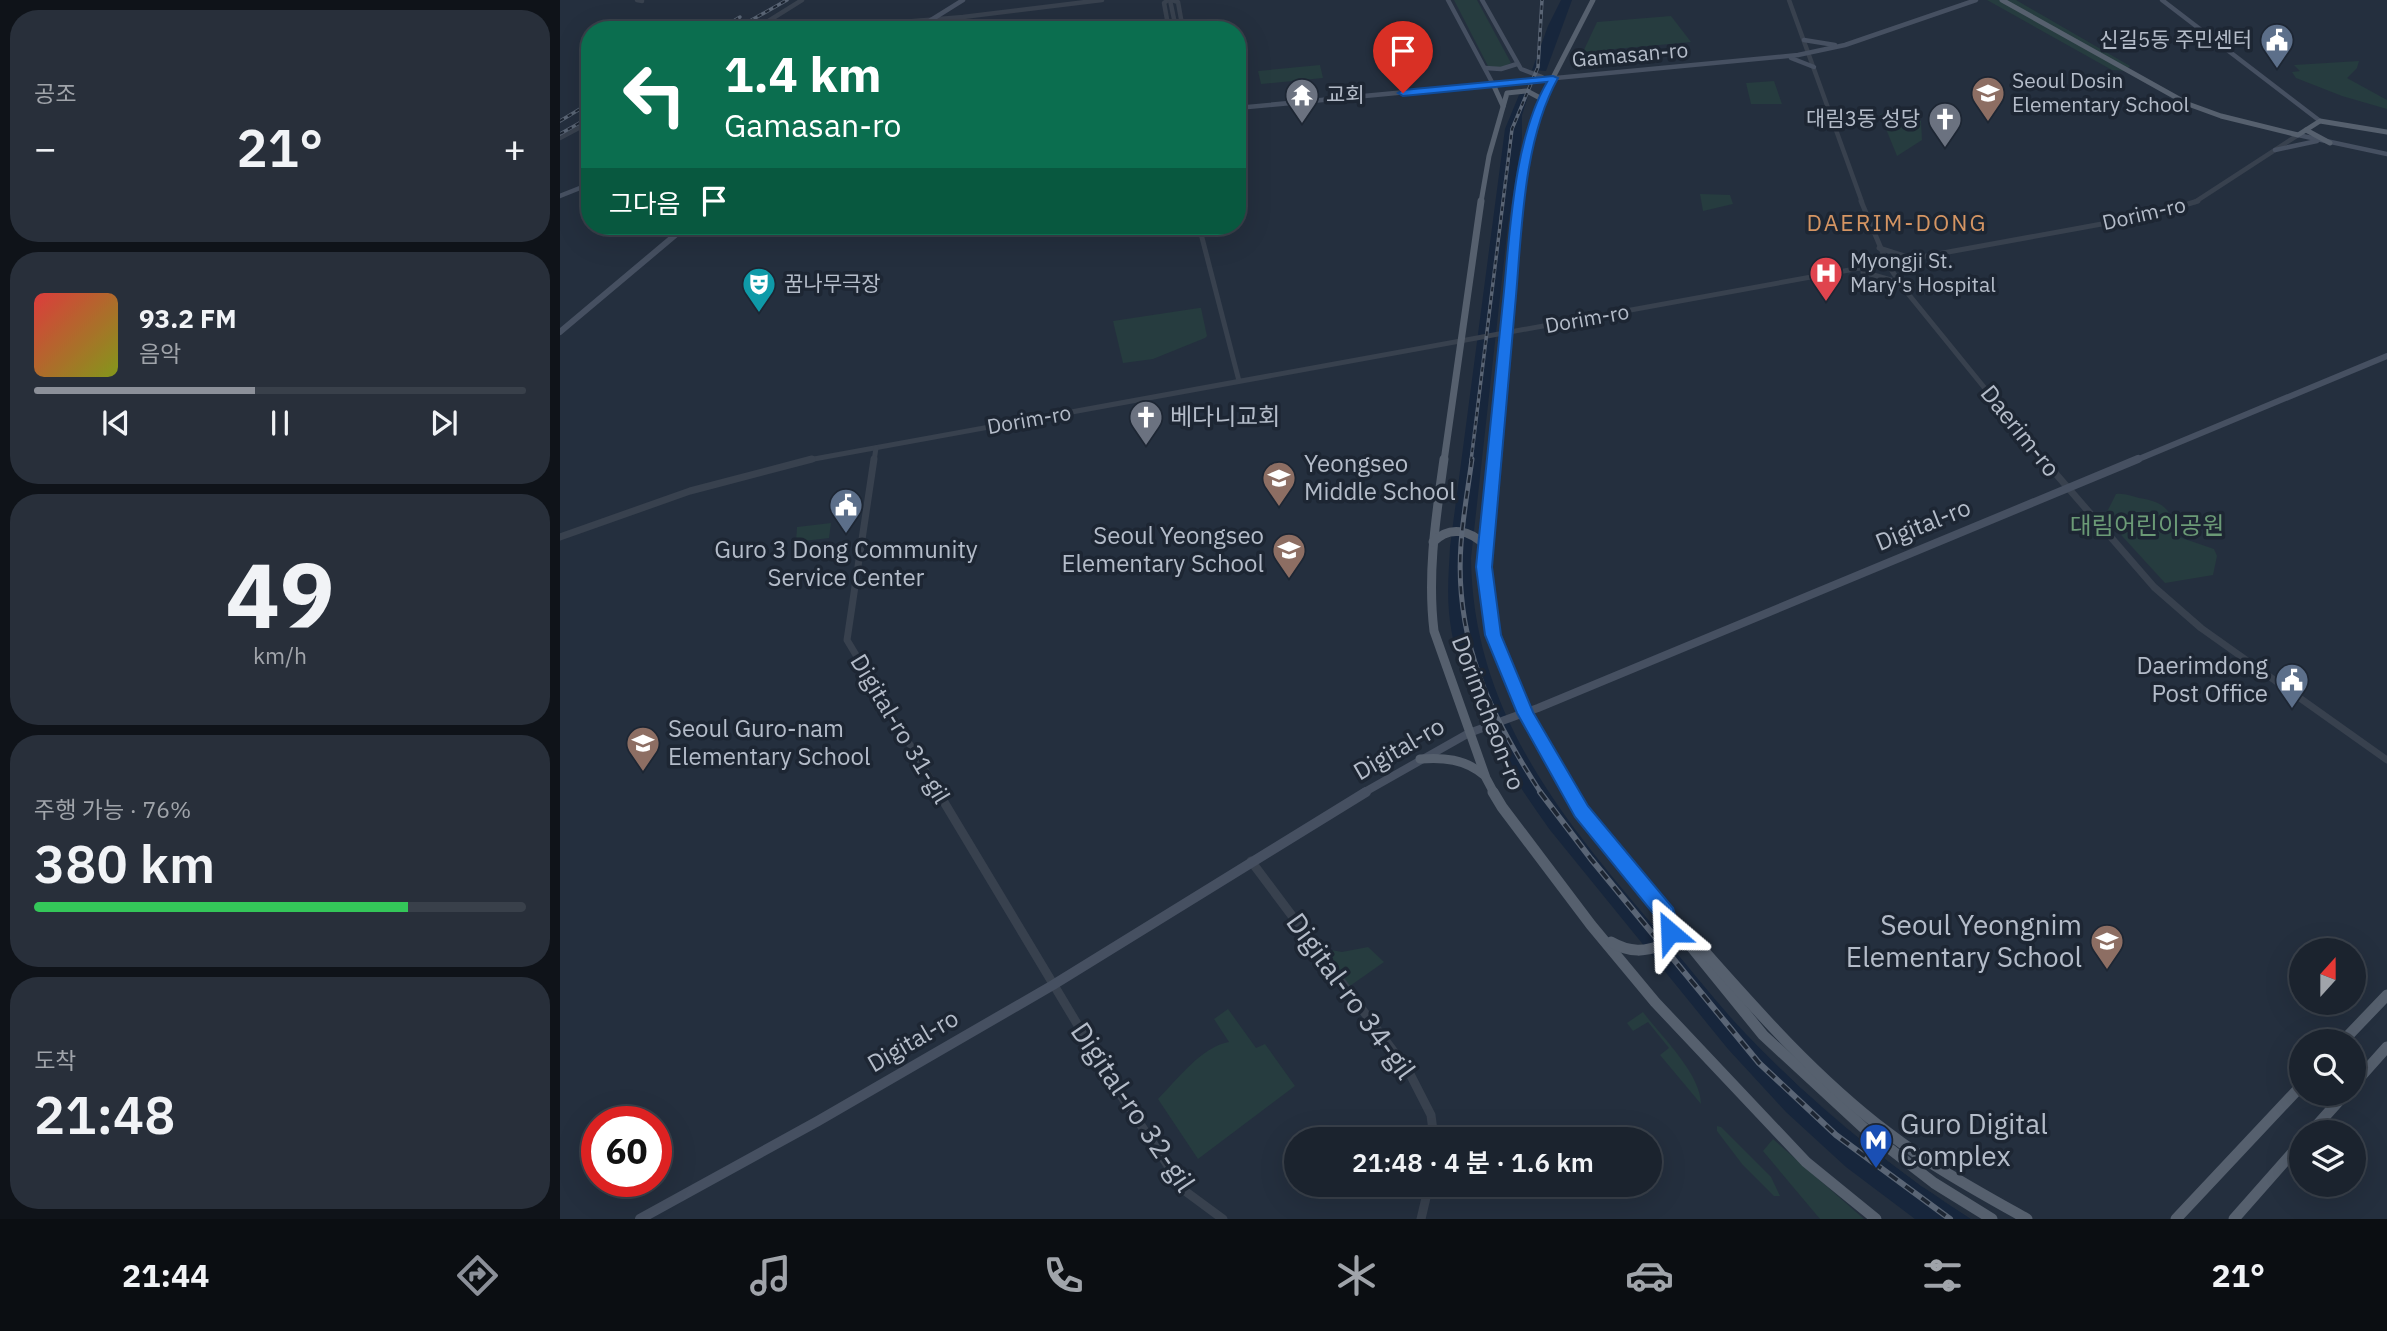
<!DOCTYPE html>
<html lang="ko">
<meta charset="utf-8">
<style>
:root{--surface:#1b232e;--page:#282f3a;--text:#f1f3f6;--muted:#a0a4aa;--line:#39404a;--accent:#8c9099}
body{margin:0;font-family:"IBM Plex Sans","Noto Sans KR",sans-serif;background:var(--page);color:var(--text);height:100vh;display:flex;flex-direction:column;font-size:26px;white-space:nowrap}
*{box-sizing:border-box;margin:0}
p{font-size:23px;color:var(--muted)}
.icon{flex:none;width:38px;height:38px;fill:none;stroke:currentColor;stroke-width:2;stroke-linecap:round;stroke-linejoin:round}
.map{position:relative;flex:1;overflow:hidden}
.panel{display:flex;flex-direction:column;gap:10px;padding:10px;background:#0f1319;width:560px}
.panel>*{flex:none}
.banner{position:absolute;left:21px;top:21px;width:665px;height:214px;border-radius:28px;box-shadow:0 7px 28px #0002,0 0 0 2px var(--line);background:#0b6e4f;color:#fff;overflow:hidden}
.needle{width:46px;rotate:21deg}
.buttons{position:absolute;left:1729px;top:938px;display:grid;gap:14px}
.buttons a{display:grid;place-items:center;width:77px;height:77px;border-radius:50%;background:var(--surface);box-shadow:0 7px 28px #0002,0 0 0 2px var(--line);font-size:35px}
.speed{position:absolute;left:21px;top:1106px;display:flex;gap:14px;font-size:35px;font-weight:700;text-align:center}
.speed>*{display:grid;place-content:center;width:91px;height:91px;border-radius:50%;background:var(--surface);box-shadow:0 7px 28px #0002,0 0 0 2px var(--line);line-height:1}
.speed .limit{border:10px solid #d22;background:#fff;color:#111}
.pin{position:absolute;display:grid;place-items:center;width:60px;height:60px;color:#fff;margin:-72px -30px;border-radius:50% 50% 50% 0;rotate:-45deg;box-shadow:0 0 7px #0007}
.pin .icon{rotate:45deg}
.me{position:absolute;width:77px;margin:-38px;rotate:334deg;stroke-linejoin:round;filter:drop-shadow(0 0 5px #0008)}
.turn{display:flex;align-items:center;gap:24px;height:147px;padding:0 28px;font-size:32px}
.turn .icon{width:91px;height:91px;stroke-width:2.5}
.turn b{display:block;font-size:49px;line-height:60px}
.then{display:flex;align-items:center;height:66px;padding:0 28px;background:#0003;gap:14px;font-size:26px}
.big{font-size:52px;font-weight:600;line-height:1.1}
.panel .widget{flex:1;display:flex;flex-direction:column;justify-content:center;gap:10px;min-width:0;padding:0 24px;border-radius:28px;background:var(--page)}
.panel .dial{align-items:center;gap:0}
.dial b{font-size:91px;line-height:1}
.song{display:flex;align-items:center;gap:21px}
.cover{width:84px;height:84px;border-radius:10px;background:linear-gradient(135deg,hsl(0 70% 55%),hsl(70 70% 35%))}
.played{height:7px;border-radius:4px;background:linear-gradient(90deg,var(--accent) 45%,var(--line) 45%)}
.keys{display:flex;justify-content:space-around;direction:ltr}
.heat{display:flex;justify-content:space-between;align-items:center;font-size:38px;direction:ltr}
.charge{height:10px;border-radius:5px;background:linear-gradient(90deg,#34c759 76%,var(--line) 0)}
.trip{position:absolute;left:724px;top:1127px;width:378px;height:70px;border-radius:35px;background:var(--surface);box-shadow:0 7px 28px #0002,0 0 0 2px var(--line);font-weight:600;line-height:70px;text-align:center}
.tabs{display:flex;height:112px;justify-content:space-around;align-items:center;background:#0b0e12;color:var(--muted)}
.tabs .icon{width:49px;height:49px}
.tabs .on{color:var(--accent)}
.tabs b{font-size:32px;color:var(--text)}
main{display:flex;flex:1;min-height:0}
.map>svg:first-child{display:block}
.green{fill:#263c3f}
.water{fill:#17263c}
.pier{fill:#242f3e}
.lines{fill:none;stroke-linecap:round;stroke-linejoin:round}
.tertiary-far3{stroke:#38414e;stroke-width:4.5}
.tertiary-far2{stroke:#38414e;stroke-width:5}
.tertiary-far1{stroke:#38414e;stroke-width:7}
.tertiary{stroke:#38414e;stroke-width:9}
.secondary-far3{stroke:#465061;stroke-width:4.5}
.secondary-far2{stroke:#465061;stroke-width:6}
.secondary-far1{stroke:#465061;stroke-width:8}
.secondary{stroke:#465061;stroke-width:10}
.primary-far3{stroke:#56606e;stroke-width:5}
.primary-far2{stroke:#56606e;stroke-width:7}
.primary-far1{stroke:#56606e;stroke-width:9}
.primary{stroke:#56606e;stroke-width:11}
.rail-far2-casing{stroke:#5a6575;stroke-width:3.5}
.rail-far1-casing{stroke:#5a6575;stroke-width:5}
.rail-casing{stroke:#5a6575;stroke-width:6}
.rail-far2{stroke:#1d2633;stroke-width:2;stroke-dasharray:4.5;stroke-linecap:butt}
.rail-far1{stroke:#1d2633;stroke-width:2.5;stroke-dasharray:8;stroke-linecap:butt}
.rail{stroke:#1d2633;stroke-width:3.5;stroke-dasharray:10;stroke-linecap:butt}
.route{fill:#1a73e8;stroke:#114b97;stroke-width:2}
.labels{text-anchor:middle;stroke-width:7;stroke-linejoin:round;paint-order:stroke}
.far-poi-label{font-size:21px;fill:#b4bcc9;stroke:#1d2633;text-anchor:start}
.far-street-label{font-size:21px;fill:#b4bcc9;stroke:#1d2633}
.far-quarter-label{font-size:23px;letter-spacing:2px;fill:#d59563;stroke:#1d2633}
.poi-label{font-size:24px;fill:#b4bcc9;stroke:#1d2633;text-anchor:start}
.street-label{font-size:24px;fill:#b4bcc9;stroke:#1d2633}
.park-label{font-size:24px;fill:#6b9a76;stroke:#1d2633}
.near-poi-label{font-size:28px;fill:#b4bcc9;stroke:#1d2633;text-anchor:end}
.near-street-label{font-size:28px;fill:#b4bcc9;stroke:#1d2633}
</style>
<main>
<section class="panel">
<div class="widget"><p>공조</p>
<div class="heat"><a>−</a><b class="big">21°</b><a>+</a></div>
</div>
<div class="widget">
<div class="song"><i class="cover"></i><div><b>93.2 FM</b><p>음악</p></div></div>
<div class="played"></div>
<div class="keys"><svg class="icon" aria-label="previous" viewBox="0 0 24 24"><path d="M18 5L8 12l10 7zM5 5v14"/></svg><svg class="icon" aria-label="pause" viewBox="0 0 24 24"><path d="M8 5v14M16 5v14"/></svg><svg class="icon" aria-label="next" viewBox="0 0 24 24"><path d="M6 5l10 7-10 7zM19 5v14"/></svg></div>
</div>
<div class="widget dial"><b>49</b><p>km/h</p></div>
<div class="widget"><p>주행 가능 · 76%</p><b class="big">380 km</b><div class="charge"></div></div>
<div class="widget"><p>도착</p><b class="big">21:48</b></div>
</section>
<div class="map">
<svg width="1827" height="1219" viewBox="0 0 1827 1219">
<rect width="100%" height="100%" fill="#242f3e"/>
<!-- green -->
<g class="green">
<path d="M894 0H917L951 63 940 68 928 66Z"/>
<path d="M1427 0H1456L1570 66 1566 71 1552 70Z"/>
<path d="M1111 16 1131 42 1023 52 1037 22Z"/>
<path d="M1799 61 1797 68 1787 78 1827 100V109L1782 96 1736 78 1732 72 1740 71 1734 65Z"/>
<path d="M760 65 763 78 701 84 698 71Z"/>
<path d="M1214 81 1222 104H1191L1186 83Z"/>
<path d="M1342 110 1361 121 1362 140 1337 156 1320 114Z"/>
<path d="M1140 194 1170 195 1173 204 1143 211Z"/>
<path d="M639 308H641L647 336 645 338 593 359 563 363 553 321Z"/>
<path d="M1556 494C1565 493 1571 496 1579 498 1603 502 1614 509 1613 535L1654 549 1657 556 1653 575 1605 583 1542 514 1548 510Z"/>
<path d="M271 523 269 538 236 542 237 527Z"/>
<path d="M755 947 782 952 808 947 824 962 787 988Z"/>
<path d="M668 1009 696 1048 705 1044 735 1086 638 1159 598 1099C618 1079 641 1047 669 1042L654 1019Z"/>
<path d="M1083 1012C1101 1036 1141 1074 1141 1104L1100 1055 1109 1048 1088 1022 1073 1031 1067 1023Z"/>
<path d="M1157 1126 1161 1127 1211 1177 1220 1196H1214L1182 1164 1157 1131Z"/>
<path d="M1213 1139 1304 1219H1260L1203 1151Z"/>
</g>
<!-- water -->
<g class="water">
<path d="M1001 0H1012L986 71 972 70 988 26Z"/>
<path d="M964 92 968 96 962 115V138L948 225 911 558C913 716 1006 823 1103 937 1131 969 1157 1004 1186 1034 1254 1105 1328 1166 1411 1219H1355L1286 1167 1226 1112 1168 1049 990 830C944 766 896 691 889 612 887 590 889 569 890 547L945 129 959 95Z"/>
</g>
<!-- pier -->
<path class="pier" d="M1197 1040 1307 1142 1414 1219 1361 1186 1307 1145 1240 1087 1194 1042Z"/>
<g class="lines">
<!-- tertiary-far3 -->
<g class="tertiary-far3">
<path d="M77 0 82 1"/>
<path d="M608 0 604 3 609 30"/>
<path d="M610 0 614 19"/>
<path d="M612 0 618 2 623 30"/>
<path d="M1229 0 1302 202"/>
<path d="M614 25 615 30"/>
<path d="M194 30 242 0"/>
<path d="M245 30 403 17 542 0"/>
<path d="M0 138 30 122"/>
<path d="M1635 202 1738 135"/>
</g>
<!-- tertiary-far2 -->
<g class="tertiary-far2">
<path d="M1301 201 1328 265 1345 290 1484 461"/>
<path d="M639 226 679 381"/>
<path d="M1319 248 1354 259"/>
<path d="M1303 272 1338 282"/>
<path d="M243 461 1591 215 1638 201"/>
<path d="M314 461 316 448"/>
</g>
<!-- tertiary-far1 -->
<g class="tertiary-far1">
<path d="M314 459 287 640 379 793"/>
<path d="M1483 459 1594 587 1641 628 1827 760"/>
<path d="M0 537 130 491 252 459"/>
</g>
<!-- tertiary -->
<g class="tertiary">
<path d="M378 792 552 1082 625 1191 663 1219"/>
<path d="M691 861 849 1072 871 1115 874 1139"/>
<path d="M861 1219 869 1185"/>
</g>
<!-- secondary-far3 -->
<g class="secondary-far3">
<path d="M888 0 933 84"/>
<path d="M922 0 961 69 982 77"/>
<path d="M1602 0 1760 121"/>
<path d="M343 22 354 27"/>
<path d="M355 30 403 0"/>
<path d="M1244 40 1275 45"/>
<path d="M1231 58 1254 67"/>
<path d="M925 68 941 69 957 64"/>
<path d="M677 108 1238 55 1285 45 1416 0"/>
<path d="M1738 135 1827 154"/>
<path d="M1715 150 1757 141"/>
<path d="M0 196 30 184"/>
</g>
<!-- secondary-far2 -->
<g class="secondary-far2">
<path d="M0 332 126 226"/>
<path d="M1574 461 1827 356"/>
</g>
<!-- secondary-far1 -->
<path class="secondary-far1" d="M803 793 909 733 978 708 1578 459"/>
<!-- secondary -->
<path class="secondary" d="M80 1219 258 1121 493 985 806 792"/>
<!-- primary-far3 -->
<g class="primary-far3">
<path d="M1442 0 1628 104 1661 116 1738 135 1760 121 1827 132"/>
<path d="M933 84 943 106"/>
<path d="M1746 130 1770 143"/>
<path d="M921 202 929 156 947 93 967 91 982 99"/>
<path d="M960 202 970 140 982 99 1033 0"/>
</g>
<!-- primary-far2 -->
<g class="primary-far2">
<path d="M884 461 921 201"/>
<path d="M934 461 960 201"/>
</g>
<!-- primary-far1 -->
<g class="primary-far1">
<path d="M884 459C876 517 867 573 874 631L926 778 934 793"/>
<path d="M934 459C931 495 925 531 924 566 922 650 971 723 1011 793"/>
<path d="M873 542C890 525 910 530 926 546"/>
<path d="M860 759C883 757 905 759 924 775"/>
</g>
<!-- primary -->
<g class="primary">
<path d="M933 792 942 807 1031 925 1095 1002 1246 1162 1316 1219"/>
<path d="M1010 792 1021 811 1203 1035 1307 1131 1374 1183 1432 1219"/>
<path d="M1128 933C1190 1003 1252 1075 1327 1132 1371 1166 1419 1192 1467 1219"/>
<path d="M1051 942C1070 953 1085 952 1105 944L1110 932 1106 917"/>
<path d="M1783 1041 1827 995"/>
<path d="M1794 1084 1827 1047"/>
<path d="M1751 1132 1785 1094"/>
<path d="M1616 1219 1741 1086"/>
<path d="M1674 1219 1741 1143"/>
</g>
<defs>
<g id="rail-far2">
<path d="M159 30 180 17"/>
<path d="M174 30 227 0"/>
<path d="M0 121 30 103"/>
<path d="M0 134 30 117"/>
<path d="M911 461 952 129 978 67 982 0"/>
</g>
<path id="rail-far1" d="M912 459C908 488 903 516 901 544 894 640 930 715 981 793"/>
<path id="rail" d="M980 792 1031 859 1199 1063 1276 1135 1390 1219"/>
</defs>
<!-- rail-far2 casing -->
<use href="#rail-far2" class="rail-far2-casing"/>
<!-- rail-far1 casing -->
<use href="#rail-far1" class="rail-far1-casing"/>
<!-- rail casing -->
<use href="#rail" class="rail-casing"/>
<!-- rail-far2 -->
<use href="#rail-far2" class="rail-far2"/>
<!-- rail-far1 -->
<use href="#rail-far1" class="rail-far1"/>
<!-- rail -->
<use href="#rail" class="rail"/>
</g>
<!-- route -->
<path class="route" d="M993 76 998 78C962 143 962 234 955 307 947 394 939 481 932 567L941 635 973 712 1028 806 1113 908 1120 932 1117 938 1110 941 1103 938 1097 918 1015 817 957 713 925 635 916 567C925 479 934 390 943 301 950 234 953 141 987 82L843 96 838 93 843 90Z"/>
<!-- icons -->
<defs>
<symbol id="civic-pin" viewBox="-11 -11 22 30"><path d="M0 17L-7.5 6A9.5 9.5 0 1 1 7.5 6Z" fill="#5c6f8a" stroke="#1d2633"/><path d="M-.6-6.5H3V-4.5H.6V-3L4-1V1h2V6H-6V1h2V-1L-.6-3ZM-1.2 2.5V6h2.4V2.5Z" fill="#fff"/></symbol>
<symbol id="school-pin" viewBox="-11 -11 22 30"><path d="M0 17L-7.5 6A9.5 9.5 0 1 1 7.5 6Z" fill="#8d6e63" stroke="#1d2633"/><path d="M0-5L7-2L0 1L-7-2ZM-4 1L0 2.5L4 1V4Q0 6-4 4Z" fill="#fff"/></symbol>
<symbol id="temple-pin" viewBox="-11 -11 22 30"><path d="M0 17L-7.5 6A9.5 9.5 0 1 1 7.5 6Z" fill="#6b7280" stroke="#1d2633"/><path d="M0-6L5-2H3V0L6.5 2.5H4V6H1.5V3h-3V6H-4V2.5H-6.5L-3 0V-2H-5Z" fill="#fff"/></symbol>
<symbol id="church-pin" viewBox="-11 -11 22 30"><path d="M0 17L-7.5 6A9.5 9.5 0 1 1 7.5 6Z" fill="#6b7280" stroke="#1d2633"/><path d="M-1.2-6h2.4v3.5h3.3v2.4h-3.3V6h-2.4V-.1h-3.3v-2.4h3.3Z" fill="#fff"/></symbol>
<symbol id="hospital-pin" viewBox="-11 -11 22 30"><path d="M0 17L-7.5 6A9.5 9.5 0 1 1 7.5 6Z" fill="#e0444e" stroke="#1d2633"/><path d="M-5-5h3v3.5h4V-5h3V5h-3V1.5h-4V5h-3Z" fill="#fff"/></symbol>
<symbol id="theatre-pin" viewBox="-11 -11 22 30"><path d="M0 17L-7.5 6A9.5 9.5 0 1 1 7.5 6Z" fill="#0f9aa8" stroke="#1d2633"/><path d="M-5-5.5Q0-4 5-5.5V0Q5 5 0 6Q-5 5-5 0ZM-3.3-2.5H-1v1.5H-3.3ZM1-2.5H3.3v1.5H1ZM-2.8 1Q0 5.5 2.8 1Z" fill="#fff"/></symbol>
<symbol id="metro-pin" viewBox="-11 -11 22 30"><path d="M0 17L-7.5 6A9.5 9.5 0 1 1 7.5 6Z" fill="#1a4fb4" stroke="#1d2633"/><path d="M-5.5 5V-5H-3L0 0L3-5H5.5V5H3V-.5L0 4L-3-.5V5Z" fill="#fff"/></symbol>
</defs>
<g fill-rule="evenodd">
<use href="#civic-pin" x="1698" y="21" width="38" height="52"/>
<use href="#school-pin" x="1409" y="74" width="38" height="52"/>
<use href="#temple-pin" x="723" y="76" width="38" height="52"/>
<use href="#church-pin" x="1366" y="100" width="38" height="52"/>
<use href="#hospital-pin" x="1247" y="254" width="38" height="52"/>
<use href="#theatre-pin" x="180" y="265" width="38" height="52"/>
<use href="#church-pin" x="567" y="398" width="38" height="52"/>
<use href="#school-pin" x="700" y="459" width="38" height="52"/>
<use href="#civic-pin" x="267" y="486" width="38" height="52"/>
<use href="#school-pin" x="710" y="531" width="38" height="52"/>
<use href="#civic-pin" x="1713" y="661" width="38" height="52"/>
<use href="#school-pin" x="64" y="724" width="38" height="52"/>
<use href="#school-pin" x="1528" y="922" width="38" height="52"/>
<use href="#metro-pin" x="1297" y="1121" width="38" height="52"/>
</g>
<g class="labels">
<!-- far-poi labels -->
<g class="far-poi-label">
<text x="1692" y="47" text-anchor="end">신길5동 주민센터</text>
<text x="1452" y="88">Seoul Dosin<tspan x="1452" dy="24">Elementary School</tspan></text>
<text x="766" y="102">교회</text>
<text x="1360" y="126" text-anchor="end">대림3동 성당</text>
<text x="1290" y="268">Myongji St.<tspan x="1290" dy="24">Mary's Hospital</tspan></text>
<text x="224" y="291">꿈나무극장</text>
</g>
<!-- far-street labels -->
<g class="far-street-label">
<text transform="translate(1070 55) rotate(-5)" y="7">Gamasan-ro</text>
<text transform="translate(1584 214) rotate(-13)" y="7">Dorim-ro</text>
<text transform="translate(1027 319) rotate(-10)" y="7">Dorim-ro</text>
<text transform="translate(469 420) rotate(-10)" y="7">Dorim-ro</text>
</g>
<!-- far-quarter labels -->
<g class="far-quarter-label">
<text x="1337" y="231">DAERIM-DONG</text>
</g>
<!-- poi labels -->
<g class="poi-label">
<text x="610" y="425">베다니교회</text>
<text x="744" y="472">Yeongseo<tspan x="744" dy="28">Middle School</tspan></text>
<text x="704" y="544" text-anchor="end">Seoul Yeongseo<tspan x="704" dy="28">Elementary School</tspan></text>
<text x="286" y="558" text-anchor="middle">Guro 3 Dong Community<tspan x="286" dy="28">Service Center</tspan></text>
<text x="1708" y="674" text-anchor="end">Daerimdong<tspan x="1708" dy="28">Post Office</tspan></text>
<text x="108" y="737">Seoul Guro-nam<tspan x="108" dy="28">Elementary School</tspan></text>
</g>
<!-- street labels -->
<g class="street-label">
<text transform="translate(1460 431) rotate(51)" y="8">Daerim-ro</text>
<text transform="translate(1363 525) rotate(-22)" y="8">Digital-ro</text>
<text transform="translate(928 713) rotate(69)" y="8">Dorimcheon-ro</text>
<text transform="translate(340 729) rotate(59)" y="8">Digital-ro 31-gil</text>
<text transform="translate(839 749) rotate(-30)" y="8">Digital-ro</text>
<text transform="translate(353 1041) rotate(-30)" y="8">Digital-ro</text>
</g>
<!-- park labels -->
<g class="park-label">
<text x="1587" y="534">대림어린이공원</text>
</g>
<!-- near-poi labels -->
<g class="near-poi-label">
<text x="1522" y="935">Seoul Yeongnim<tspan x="1522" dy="32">Elementary School</tspan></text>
<text x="1340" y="1134" text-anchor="start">Guro Digital<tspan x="1340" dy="32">Complex</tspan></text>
</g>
<!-- near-street labels -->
<g class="near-street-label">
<text transform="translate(791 996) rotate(54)" y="10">Digital-ro 34-gil</text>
<text transform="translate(573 1107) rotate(56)" y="10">Digital-ro 32-gil</text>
</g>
</g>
</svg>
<div class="buttons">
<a><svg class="needle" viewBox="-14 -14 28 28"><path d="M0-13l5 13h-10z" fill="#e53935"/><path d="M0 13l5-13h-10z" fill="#a0a4aa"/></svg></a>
<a><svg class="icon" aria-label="search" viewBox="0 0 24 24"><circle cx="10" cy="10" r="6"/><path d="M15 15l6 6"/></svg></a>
<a><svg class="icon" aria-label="layers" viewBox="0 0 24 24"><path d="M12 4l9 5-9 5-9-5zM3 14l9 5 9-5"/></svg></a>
</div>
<div class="speed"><div class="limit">60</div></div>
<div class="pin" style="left:843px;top:93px;background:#d93025"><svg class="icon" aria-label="arrive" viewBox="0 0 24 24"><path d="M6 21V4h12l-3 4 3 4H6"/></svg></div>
<svg class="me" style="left:1110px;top:932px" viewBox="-20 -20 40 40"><path d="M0-17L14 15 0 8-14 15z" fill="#1a73e8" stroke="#fff" stroke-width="4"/></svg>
<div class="trip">21:48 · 4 분 · 1.6 km</div>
<div class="banner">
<div class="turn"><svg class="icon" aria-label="left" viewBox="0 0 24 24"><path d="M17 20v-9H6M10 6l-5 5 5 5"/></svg><div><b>1.4 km</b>Gamasan-ro</div></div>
<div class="then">그다음<svg class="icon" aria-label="arrive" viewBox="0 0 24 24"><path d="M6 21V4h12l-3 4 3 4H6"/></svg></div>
</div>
</div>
</main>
<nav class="tabs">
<b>21:44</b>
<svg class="icon on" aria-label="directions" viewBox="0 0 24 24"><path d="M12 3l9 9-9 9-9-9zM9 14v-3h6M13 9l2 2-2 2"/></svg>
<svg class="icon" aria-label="music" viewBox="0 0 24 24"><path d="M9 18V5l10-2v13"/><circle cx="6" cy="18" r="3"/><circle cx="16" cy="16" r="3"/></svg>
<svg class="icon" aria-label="phone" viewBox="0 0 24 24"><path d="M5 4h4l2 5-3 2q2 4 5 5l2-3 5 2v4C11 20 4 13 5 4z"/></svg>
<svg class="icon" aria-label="climate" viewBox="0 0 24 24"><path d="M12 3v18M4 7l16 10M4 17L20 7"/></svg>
<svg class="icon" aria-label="car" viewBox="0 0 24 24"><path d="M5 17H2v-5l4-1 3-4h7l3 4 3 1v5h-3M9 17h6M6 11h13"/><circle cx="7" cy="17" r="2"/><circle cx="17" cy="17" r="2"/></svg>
<svg class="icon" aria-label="filters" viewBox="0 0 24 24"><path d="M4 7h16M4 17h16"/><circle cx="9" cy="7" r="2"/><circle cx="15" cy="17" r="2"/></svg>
<b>21°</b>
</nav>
